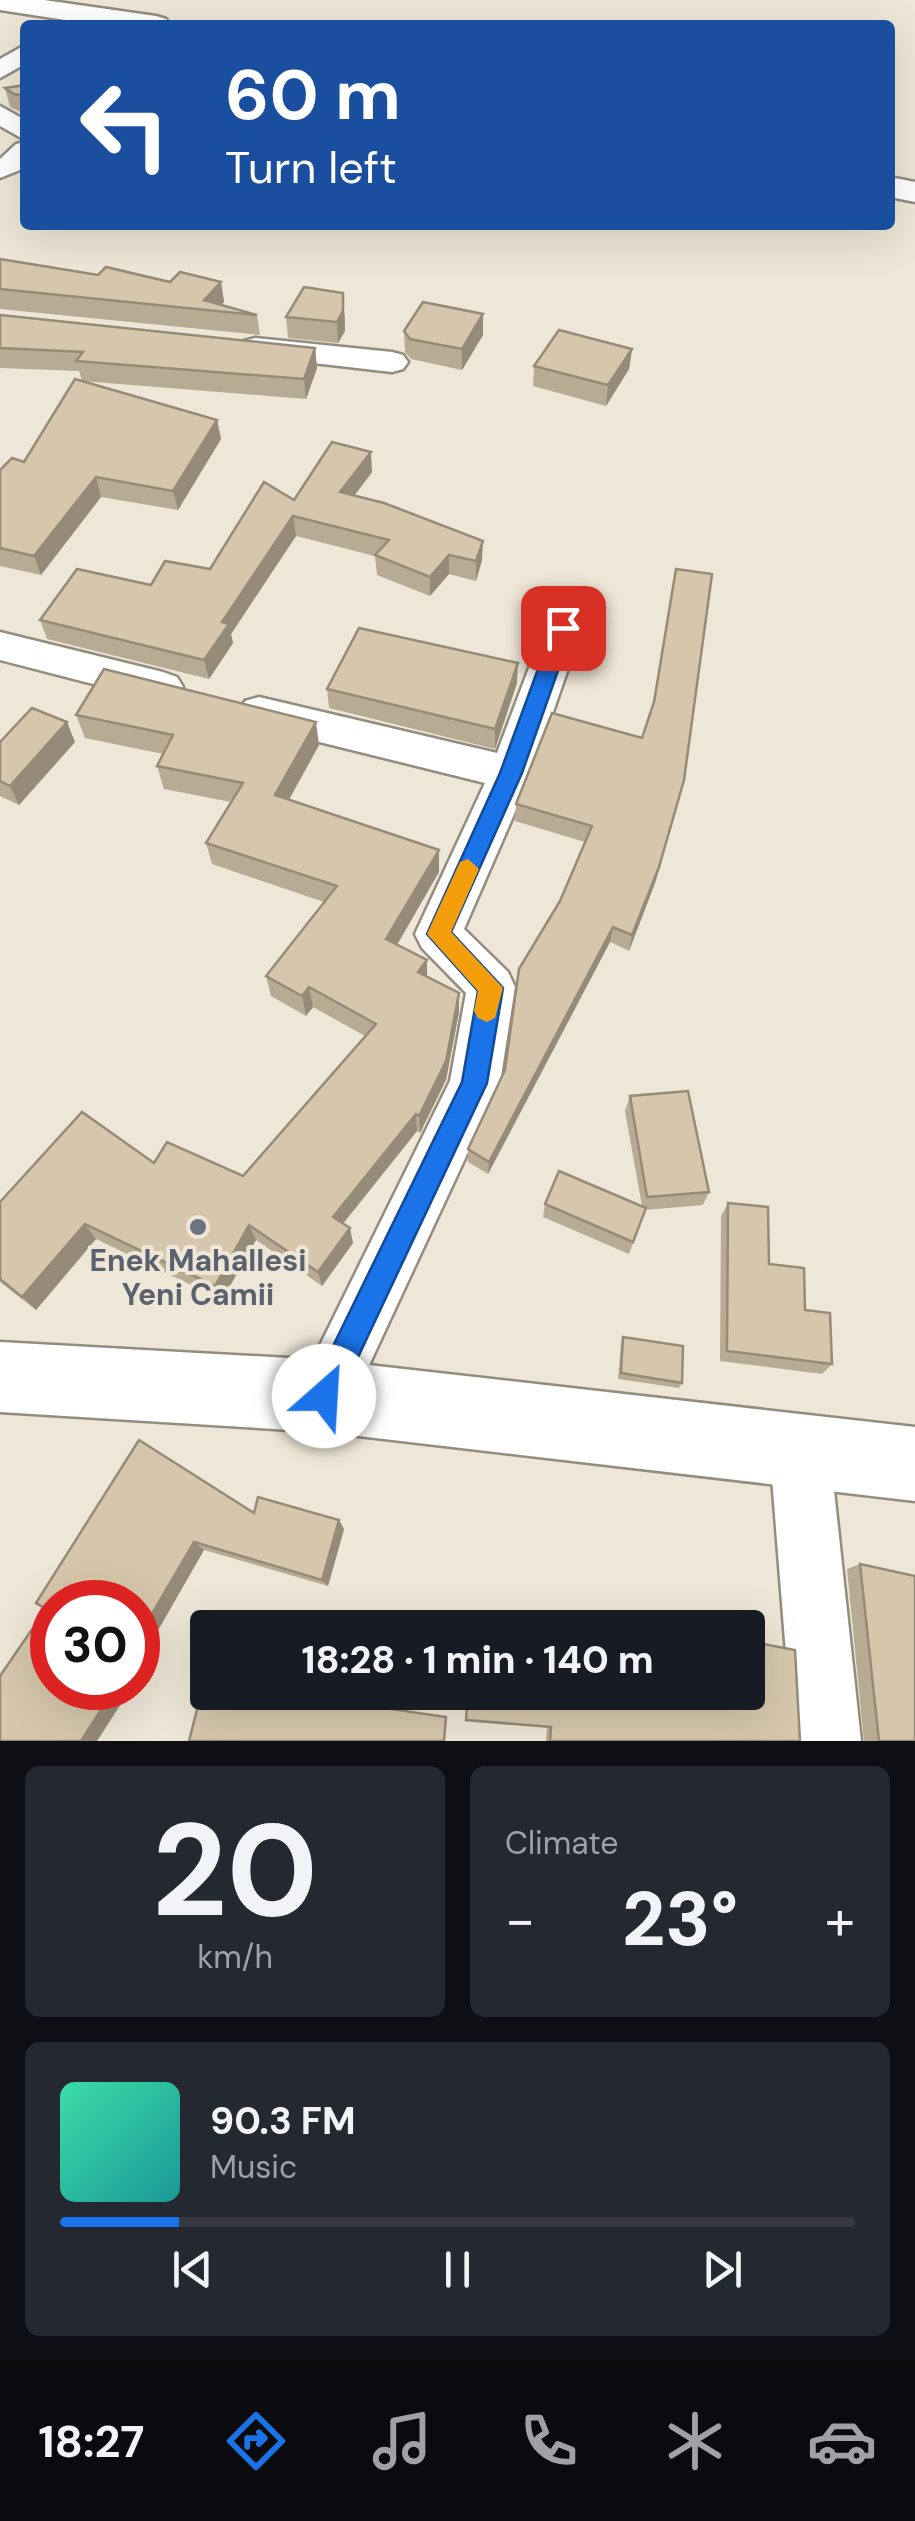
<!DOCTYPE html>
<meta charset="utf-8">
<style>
:root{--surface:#171b24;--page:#242831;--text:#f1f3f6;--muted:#9ea1a6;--line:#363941;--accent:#1a73e8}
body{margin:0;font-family:"DM Sans",sans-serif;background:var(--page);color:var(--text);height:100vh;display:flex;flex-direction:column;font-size:38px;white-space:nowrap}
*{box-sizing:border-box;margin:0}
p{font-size:32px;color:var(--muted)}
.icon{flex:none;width:55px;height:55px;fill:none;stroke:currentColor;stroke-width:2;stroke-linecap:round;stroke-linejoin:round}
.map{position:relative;height:1741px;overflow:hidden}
.sheet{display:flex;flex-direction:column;gap:25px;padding:25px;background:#0d0f14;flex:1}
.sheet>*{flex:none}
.top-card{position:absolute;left:20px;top:20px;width:875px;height:210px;border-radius:10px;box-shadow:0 10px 40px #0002;background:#1a4fa0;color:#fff;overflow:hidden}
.speed{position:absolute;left:30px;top:1580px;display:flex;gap:20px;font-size:50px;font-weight:700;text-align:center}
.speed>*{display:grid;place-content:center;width:130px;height:130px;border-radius:50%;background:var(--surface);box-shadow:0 10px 40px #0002;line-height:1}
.speed .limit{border:15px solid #d22;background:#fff;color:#111}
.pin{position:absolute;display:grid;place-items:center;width:85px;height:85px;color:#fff;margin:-42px;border-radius:20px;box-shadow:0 5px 15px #0006}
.me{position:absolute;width:110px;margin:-55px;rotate:26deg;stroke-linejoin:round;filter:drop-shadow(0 0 8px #0008)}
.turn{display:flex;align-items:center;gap:35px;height:210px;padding:0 40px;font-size:45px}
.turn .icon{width:130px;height:130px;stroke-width:2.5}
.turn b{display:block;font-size:70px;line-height:85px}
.big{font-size:75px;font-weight:800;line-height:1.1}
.sheet .tile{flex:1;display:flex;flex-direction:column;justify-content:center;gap:15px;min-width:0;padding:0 35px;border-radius:15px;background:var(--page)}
.sheet .dial{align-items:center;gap:0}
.dial b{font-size:130px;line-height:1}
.song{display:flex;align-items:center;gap:30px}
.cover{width:120px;height:120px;border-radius:15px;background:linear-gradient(135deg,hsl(160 70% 55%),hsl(180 70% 35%))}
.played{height:10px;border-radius:5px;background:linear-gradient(90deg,var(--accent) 15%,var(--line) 15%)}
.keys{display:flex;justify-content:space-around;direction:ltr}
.heat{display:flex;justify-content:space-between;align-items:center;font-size:55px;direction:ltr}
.sheet .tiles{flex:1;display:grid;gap:25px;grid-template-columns:1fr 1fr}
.tile:last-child{grid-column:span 2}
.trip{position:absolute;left:190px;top:1610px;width:575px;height:100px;border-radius:10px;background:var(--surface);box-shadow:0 10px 40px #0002;font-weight:800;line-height:100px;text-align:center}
.dock{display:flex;height:160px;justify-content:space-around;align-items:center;background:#090b0e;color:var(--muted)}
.dock .icon{width:70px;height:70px}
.dock .active{color:var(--accent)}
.dock b{font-size:45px;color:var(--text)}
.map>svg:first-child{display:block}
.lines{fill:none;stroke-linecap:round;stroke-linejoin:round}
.street-casing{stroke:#948c7e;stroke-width:5}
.secondary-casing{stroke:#948c7e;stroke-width:5}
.street{fill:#fff;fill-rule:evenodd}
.secondary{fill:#fff;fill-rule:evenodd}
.wall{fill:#b8ab94}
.shaded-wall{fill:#968b78}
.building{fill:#d6c7ac;stroke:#968b78;stroke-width:2.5}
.route{fill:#1a73e8;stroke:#114b97;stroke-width:2.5}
.slow{fill:#f59e0b}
.worship-dot{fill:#6b7280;stroke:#eee6d6;stroke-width:4}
.labels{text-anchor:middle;stroke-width:8;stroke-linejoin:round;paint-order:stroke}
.near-worship-label{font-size:30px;font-weight:bold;fill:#5b616d;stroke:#eee6d6}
</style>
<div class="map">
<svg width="915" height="1741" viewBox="0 0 915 1741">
<rect width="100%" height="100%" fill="#eee6d6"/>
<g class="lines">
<defs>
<g id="street">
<path d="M25 45V64L0 78V59Z"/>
<path d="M0 106 25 120V140L0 126Z"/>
<path d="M25 142V168L0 178V159L16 144Z"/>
<path d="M255 338 392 352 403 355 408 362 403 369 392 372 244 355 239 348 244 341Z"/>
<path d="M563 614 577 618 582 628 532 773 464 929 508 972 515 987 500 1083 345 1417 324 1425 303 1417 295 1396 450 1081 466 993 422 948 415 934 485 783 259 727 245 723 239 712 245 701 259 697 497 753 544 628 549 618Z"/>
<path d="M0 632 163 672 177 677 183 687 177 697 163 702 0 660Z"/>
<path d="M800 1423 821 1432 830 1453 861 1741H793L770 1453 779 1432Z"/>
</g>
<g id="secondary">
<path d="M0 0H44L156 16 166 19 170 25H98L0 10Z"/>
<path d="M890 177 915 182V202L890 197Z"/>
<path d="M0 1342 324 1360 915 1427V1501L324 1432 0 1412Z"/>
</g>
</defs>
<!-- street casing -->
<use href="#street" class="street-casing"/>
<!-- secondary casing -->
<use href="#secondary" class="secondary-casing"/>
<!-- street -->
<use href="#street" class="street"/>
<!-- secondary -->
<use href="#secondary" class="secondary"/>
</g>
<!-- wall -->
<g class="wall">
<path d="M25 85V114L10 107 5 88Z"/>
<path d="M0 259 98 275 170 282H221L224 302 221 305 257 315 260 335 0 309Z"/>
<path d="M345 313V331L338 343 288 338 286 317Z"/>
<path d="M0 315 315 348 317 368 306 399 82 381 79 371 0 368Z"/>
<path d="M404 331 483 335 462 370 411 359 405 352Z"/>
<path d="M632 349 629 369 606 406 533 386 534 366Z"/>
<path d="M217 420 221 439 178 510 101 497 41 575 0 566V470L24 462Z"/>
<path d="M372 472 354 496 482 560 476 581 449 574 430 596 377 575 375 556 296 536 231 634 233 643 209 679 47 639 40 620 210 569 294 500Z"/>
<path d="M517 683 495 749 329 708 327 689Z"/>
<path d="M76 715 319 745 289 800 439 872 397 945 427 960V977L459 1012 446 1080 420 1133 417 1131 343 1224 353 1243 322 1286 256 1240 222 1300 96 1239 36 1310 0 1282V1202L154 1163 243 1176 365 1036 313 1007 306 1016 271 996 266 976 324 902 212 864 206 843 231 802 164 789 157 766 163 754 85 738Z"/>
<path d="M0 742H75L19 805 0 796Z"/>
<path d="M684 780 655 883 629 951 610 942 488 1174 468 1162V1149L505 1070 560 901 585 842 515 821 516 804Z"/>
<path d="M630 1096 709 1192 703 1205 645 1210 629 1254 543 1217 545 1204 642 1206 625 1111Z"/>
<path d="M728 1203 769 1264 805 1310 832 1364 822 1374 720 1361 721 1216Z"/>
<path d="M623 1337 682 1383 679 1388 618 1379 621 1343Z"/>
<path d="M254 1513 344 1529 328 1586 204 1550 138 1665V1602L52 1688H131L97 1741H0L46 1609Z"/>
<path d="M860 1564 915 1741H864L847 1569Z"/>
<path d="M547 1727 800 1741H546Z"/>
</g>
<!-- shaded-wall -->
<g class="shaded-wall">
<path d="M221 282 224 302 215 311 204 300Z"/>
<path d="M343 293 345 331 338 343 337 322Z"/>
<path d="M483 314V335L462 370V349Z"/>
<path d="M315 348 317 368 306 399 304 379Z"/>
<path d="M632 349 629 369 606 406 608 385Z"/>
<path d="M217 420 221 439 178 510 173 491Z"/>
<path d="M371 452 372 472 342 512 340 492Z"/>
<path d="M96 477 101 497 41 575 34 556Z"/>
<path d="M293 516 296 536 231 634 233 643 209 679 204 660 222 622Z"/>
<path d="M483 541 482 560 476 581V561Z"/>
<path d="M449 555V574L430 596V577Z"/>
<path d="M518 663 517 683 495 749V729Z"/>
<path d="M67 722 75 742 19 805 10 786Z"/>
<path d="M316 722 319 745 279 817 275 795Z"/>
<path d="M684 780 655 883 629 951 632 935Z"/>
<path d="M439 850V872L388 960 386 939Z"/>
<path d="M613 927 610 942 488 1174 489 1162Z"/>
<path d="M427 960V980L418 972Z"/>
<path d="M309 987 313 1007 306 1016 302 996Z"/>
<path d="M459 993V1012L446 1080 420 1133 419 1116Z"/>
<path d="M416 1114 417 1131 336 1232 333 1217Z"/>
<path d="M85 1224 96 1239 36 1310 22 1297Z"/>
<path d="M249 1225 256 1240 222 1300 215 1286Z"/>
<path d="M350 1228 353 1243 322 1286 318 1272Z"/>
<path d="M339 1520 344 1529 328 1586 322 1580Z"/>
<path d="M194 1542 204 1550 138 1665V1638Z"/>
<path d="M115 1688H131L97 1741H81Z"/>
</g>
<!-- building -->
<g class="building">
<path d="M25 85V96L14 94 5 88Z"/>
<path d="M0 259 98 275 106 267 170 282 180 272 221 282 204 300 257 315 0 289Z"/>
<path d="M304 287 343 293V311L337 322 286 317Z"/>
<path d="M423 302 483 314 462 349 410 339 404 331Z"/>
<path d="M0 315 315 348 304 379 76 361 83 352 0 348Z"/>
<path d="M559 330 632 349 608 385 534 366Z"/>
<path d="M75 379 217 420 173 491 96 477 34 556 0 548V470L12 458 24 462Z"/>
<path d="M332 442 371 452 340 492 384 503 483 541 476 561 449 555 430 577 375 555 389 540 293 516 222 622 229 624 204 660 40 620 77 569 151 585 165 561 210 569 264 482 294 500Z"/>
<path d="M676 569 712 574 684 780 659 867 632 935 613 927 489 1162 468 1149 505 1070 519 969 560 901 592 826 516 804 552 713 642 738 654 702Z"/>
<path d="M359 628 518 663 495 729 327 689Z"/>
<path d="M104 669 316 722 275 795 439 850 386 939 427 960 418 972 459 993 446 1061 419 1116 416 1114 333 1217 350 1228 318 1272 249 1225 215 1286 85 1224 22 1297 0 1279V1202L82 1112 154 1163 167 1142 243 1176 376 1024 309 987 302 996 266 976 337 886 206 843 243 783 157 766 173 735 76 715Z"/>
<path d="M32 708 67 722 10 786 0 781V742Z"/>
<path d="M688 1091 709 1192 647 1197 630 1096Z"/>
<path d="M559 1171 646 1208 633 1242 545 1204Z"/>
<path d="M728 1203 768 1207 769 1264 804 1268 805 1310 830 1313 832 1364 727 1351Z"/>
<path d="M623 1337 683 1346 682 1383 621 1373Z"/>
<path d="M139 1440 254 1513 258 1497 339 1520 322 1580 194 1542 138 1638V1602H52V1688H115L81 1741H0V1676L46 1609 36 1603Z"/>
<path d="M860 1564 915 1576V1741H879Z"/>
<path d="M748 1641 795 1650 800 1741H550L551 1727 466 1720 468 1692H748Z"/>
<path d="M241 1692H317L316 1698 446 1717 444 1741H189L200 1698 238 1705Z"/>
</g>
<!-- route -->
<path class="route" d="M563 621 573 628 522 773 451 932 503 988 487 1083 335 1406 324 1411 314 1406 309 1396 314 1385 462 1082 478 991 427 934 500 773 553 628Z"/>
<!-- slow -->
<path class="slow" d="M468 859 479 869 451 932 503 988 495 1018 487 1022 478 1018 474 1011 478 991 427 934 460 862Z"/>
<!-- markers -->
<circle class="worship-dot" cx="198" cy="1227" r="10"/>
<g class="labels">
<!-- near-worship labels -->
<g class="near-worship-label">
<text x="198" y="1271">Enek Mahallesi<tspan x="198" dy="34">Yeni Camii</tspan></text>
</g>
</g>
</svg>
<div class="speed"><div class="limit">30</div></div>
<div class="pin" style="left:563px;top:628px;background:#d93025"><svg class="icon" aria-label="arrive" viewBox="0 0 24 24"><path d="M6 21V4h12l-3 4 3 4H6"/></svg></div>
<svg class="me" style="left:324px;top:1396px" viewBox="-20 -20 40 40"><circle r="19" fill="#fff"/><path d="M0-13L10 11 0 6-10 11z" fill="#1a73e8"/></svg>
<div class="trip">18:28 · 1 min · 140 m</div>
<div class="top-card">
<div class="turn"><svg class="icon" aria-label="left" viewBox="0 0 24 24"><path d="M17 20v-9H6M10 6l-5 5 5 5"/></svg><div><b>60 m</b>Turn left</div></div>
</div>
</div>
<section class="sheet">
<div class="tiles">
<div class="tile dial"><b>20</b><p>km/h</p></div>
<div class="tile"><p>Climate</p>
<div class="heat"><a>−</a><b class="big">23°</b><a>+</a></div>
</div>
<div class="tile">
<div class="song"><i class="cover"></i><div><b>90.3 FM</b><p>Music</p></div></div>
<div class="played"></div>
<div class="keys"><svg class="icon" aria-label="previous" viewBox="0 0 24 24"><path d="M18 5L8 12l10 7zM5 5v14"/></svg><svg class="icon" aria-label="pause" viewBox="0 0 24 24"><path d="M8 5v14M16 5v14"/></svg><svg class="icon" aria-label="next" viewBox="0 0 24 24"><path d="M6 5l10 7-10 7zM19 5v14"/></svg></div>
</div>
</div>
</section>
<nav class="dock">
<b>18:27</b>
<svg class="icon active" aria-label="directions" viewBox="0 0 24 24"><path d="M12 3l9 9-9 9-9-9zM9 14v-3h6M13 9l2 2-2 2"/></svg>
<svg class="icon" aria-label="music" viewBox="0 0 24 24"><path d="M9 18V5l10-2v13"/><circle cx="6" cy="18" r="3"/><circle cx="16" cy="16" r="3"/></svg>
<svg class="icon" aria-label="phone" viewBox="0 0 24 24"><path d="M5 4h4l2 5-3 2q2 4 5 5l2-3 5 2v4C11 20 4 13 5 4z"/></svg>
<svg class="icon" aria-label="climate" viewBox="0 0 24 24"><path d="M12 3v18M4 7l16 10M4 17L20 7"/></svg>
<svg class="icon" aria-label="car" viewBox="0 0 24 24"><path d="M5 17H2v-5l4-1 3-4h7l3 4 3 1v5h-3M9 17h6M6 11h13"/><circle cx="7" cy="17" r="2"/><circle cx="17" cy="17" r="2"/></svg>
</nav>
